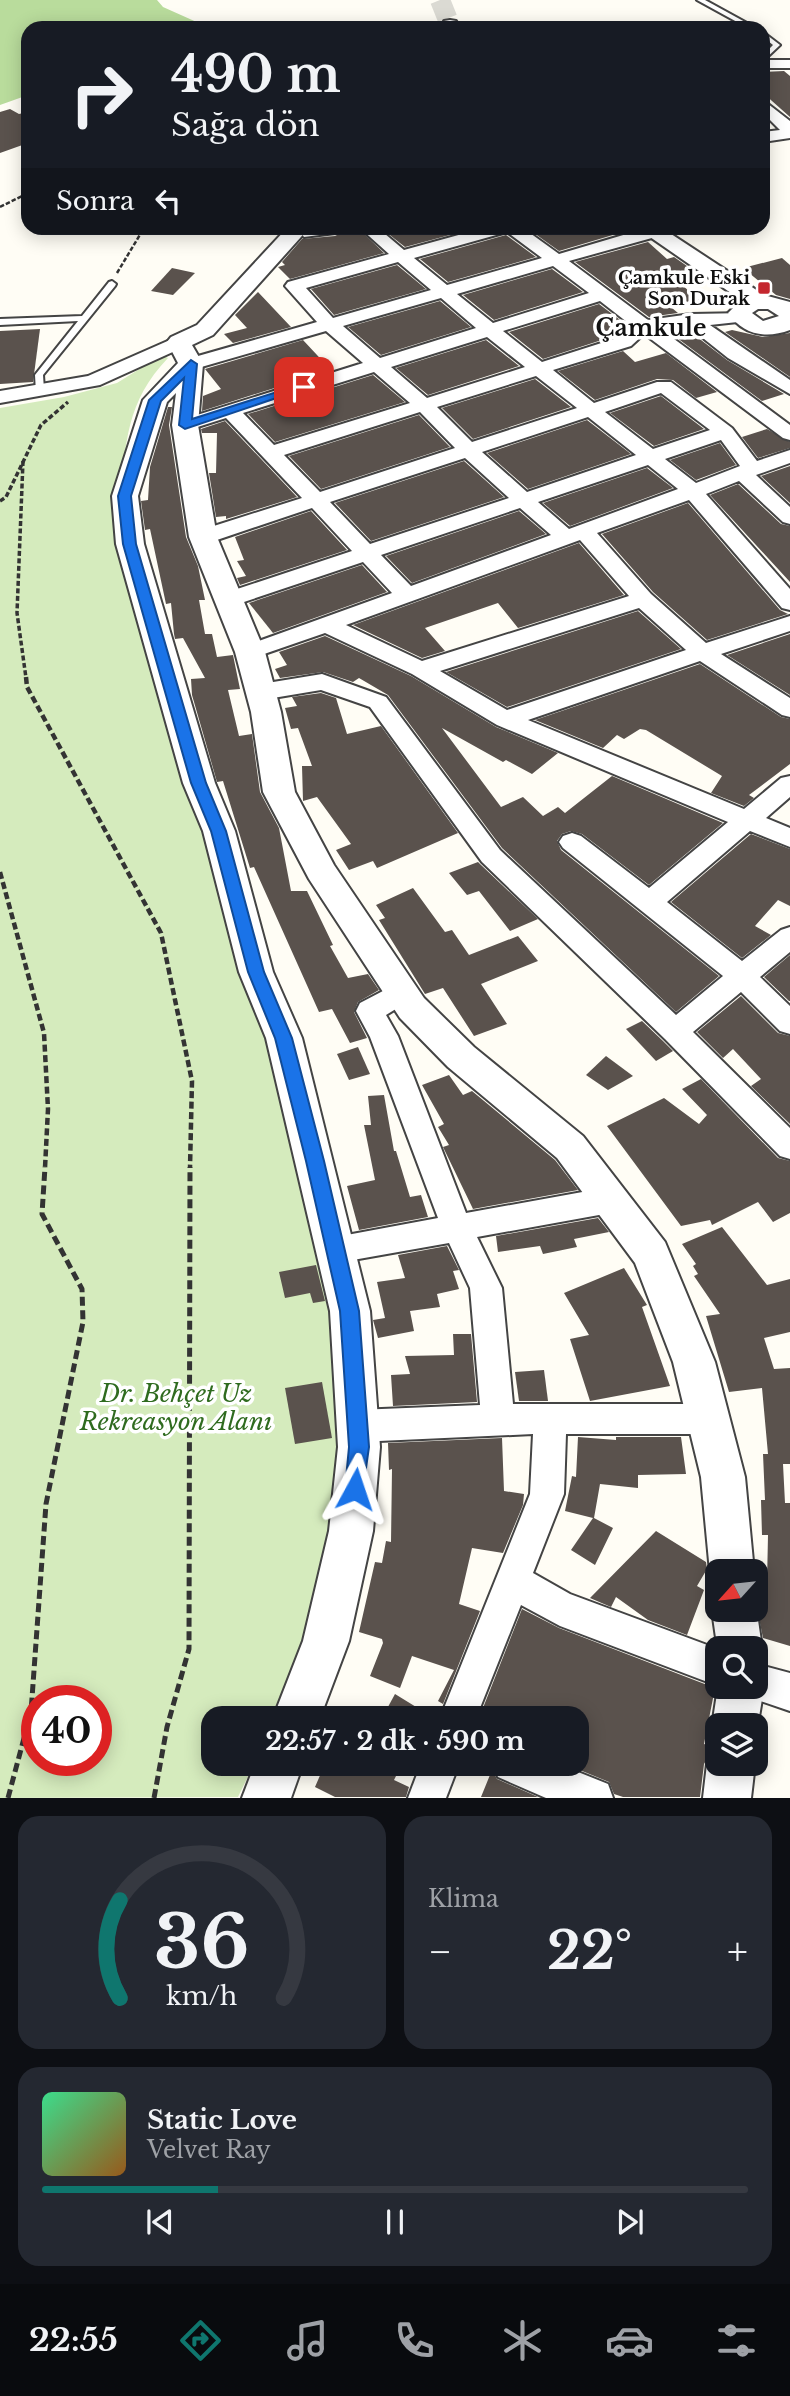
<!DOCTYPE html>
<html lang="tr">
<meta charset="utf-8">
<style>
:root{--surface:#171b24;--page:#242831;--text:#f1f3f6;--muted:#9ea1a6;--line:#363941;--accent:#0f766e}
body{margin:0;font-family:"Libre Baskerville",serif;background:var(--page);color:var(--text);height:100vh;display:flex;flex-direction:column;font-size:26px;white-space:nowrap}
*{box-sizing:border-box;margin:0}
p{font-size:23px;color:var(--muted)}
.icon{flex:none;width:38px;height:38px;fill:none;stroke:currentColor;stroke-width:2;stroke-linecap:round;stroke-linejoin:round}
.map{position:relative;height:1798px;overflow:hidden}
.panel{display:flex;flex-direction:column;gap:18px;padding:18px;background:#0d0f14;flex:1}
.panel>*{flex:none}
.guide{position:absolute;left:21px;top:21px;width:749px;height:214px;border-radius:21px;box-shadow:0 4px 18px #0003;background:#171b24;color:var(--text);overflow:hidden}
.needle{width:46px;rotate:243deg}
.buttons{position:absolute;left:705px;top:1559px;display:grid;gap:14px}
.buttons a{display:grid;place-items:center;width:63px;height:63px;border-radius:14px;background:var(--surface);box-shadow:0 4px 18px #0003;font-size:35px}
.speed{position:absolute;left:21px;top:1685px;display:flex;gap:14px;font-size:35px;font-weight:700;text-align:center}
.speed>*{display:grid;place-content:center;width:91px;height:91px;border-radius:50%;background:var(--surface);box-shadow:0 4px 18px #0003;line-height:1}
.speed .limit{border:10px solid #d22;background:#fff;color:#111}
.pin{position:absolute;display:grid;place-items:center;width:60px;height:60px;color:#fff;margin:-30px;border-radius:14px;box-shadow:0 4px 10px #0006}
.me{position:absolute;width:77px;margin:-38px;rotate:5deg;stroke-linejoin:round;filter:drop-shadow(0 0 5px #0008)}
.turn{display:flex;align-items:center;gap:24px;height:147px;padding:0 35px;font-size:32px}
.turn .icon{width:91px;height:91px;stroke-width:2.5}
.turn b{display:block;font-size:49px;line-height:60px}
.then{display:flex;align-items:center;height:66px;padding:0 35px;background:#0003;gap:14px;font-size:26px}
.big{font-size:52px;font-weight:700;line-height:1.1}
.panel .tile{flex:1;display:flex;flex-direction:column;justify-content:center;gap:10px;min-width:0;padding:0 24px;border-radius:21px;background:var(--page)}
.panel .dial{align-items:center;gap:0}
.dial svg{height:182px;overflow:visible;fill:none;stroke:var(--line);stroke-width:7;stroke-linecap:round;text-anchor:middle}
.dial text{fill:var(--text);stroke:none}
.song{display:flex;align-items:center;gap:21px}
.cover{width:84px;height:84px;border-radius:10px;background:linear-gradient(135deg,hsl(150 70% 55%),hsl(30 70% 35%))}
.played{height:7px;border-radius:4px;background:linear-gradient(90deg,var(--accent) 25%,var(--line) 25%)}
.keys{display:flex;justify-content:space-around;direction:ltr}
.heat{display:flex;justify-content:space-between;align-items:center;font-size:38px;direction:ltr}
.panel .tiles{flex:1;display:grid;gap:18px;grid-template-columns:1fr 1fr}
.tile:last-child{grid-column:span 2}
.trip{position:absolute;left:201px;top:1706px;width:388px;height:70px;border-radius:21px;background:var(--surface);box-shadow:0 4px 18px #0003;font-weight:700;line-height:70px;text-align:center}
.tabs{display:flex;height:112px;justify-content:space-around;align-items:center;background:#090b0e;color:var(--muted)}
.tabs .icon{width:49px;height:49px}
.tabs .on{color:var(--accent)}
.tabs b{font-size:32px;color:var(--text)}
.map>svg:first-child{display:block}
.green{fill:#d5ebbd;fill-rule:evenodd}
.forest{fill:#b9dc9c}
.building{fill:#5a524d}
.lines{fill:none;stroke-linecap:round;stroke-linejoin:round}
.tertiary-tunnel{stroke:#dbdad3;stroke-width:20;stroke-dasharray:20 10;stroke-linecap:butt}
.service-casing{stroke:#444;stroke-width:4}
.minor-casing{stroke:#444;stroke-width:4}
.tertiary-casing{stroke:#444;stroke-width:4}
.path-far3{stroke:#333;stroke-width:2.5;stroke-dasharray:4.5 2;stroke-linecap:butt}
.path-far2{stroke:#333;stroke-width:3.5;stroke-dasharray:5 2.5;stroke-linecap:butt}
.path-far1{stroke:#333;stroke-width:4.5;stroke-dasharray:7 3.5;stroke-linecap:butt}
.path{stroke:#333;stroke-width:5;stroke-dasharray:9 4.5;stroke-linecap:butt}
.service{fill:#fff;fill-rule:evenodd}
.minor{fill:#fff;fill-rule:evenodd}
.tertiary{fill:#fff;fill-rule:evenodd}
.route{fill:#1a73e8;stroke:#114b97;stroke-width:2}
.poi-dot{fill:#c4262e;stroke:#fff;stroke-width:2.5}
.labels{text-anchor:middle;stroke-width:7;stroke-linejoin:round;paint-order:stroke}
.far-poi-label{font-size:18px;font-weight:bold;fill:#111;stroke:#fff;text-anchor:end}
.far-district-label{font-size:23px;font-weight:bold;fill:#111;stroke:#fff}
.near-park-label{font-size:24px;font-style:italic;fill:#2f6b1f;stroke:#fff}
</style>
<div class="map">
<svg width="790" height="1798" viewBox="0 0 790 1798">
<rect width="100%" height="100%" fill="#fffdf5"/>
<!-- green -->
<path class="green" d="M162 355 168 358C126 402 126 442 120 500L281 1038 353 1426 312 1649 276 1718H214V1764H254L238 1797 0 1798V408L64 397 117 383ZM37 1701H96V1760H37Z"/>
<!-- forest -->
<path class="forest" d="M0 0H157L163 7 210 28H28V95L0 105Z"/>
<!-- building -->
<g class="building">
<path d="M784 71 790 76V117L763 93V72Z"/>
<path d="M10 109 19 114 28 112V143L0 153V112Z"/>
<path d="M351 228H358L384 253 290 279 278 267 285 265 282 262 302 239 335 236Z"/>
<path d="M381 228H476L405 247Z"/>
<path d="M527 228H631L633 229 559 251Z"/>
<path d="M506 235 536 257 448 282 420 259Z"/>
<path d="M648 242 667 259 674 257 700 275 687 278 691 281 681 284 700 301 672 308 678 313 649 317 575 262Z"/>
<path d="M782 258 790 265V299L776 295 743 268Z"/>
<path d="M397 265 426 289 334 315 311 289Z"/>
<path d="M172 268 195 273 173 295 151 291Z"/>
<path d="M552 269 583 292 494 320 463 295Z"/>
<path d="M258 292 291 327 233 343 224 334 247 328 235 315Z"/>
<path d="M440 301 471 327 381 355 348 327Z"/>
<path d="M599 304 628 326 603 335 608 338 543 359 509 332Z"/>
<path d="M40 329 33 382 0 384V331Z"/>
<path d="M688 330 727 360 784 394 762 401 669 332Z"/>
<path d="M732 330 763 337 790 333V377L725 332Z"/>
<path d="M303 340 331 370 202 411 203 396 221 389 205 369Z"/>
<path d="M486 340 519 366 428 395 396 368Z"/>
<path d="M623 351 635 362 666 353 717 392 696 398 673 380 657 379 595 400 558 371Z"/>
<path d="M373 375 405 402 275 442 248 414Z"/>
<path d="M535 379 571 407 473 439 442 408Z"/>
<path d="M661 396 704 429 654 446 610 413Z"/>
<path d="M168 407H172L169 425 186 537 198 566 205 600H199L205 634H212L217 657 233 655 240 689 228 690 239 736 252 734 260 792 279 828 291 891H307L333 945 330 946 348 978 368 974 379 990 358 1002 354 1012 367 1038 350 1043 332 1009 319 1012 254 867 250 868 223 781 217 782 192 695 191 679 205 678 183 638 175 639 174 634 171 603 166 604 150 529 145 530 141 501 148 500 150 467Z"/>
<path d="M419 415 450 447 321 489 289 456Z"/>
<path d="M587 420 631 454 528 489 487 453Z"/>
<path d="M225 421 297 497 226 519V516L216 517 209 473H216L217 433H202L201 429Z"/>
<path d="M767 429 790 442V448L758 458 742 437Z"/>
<path d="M720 443 736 465 696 480 670 460Z"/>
<path d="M464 461 504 497 371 541 335 503Z"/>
<path d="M790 466V503L761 476Z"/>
<path d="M647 468 673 488 570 526 543 503Z"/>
<path d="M738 484 781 524 790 526V582L710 495Z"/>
<path d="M688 503 780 610 788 614 707 640 653 592 602 534Z"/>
<path d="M311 511 347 550 240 585 237 578 246 576 237 561 244 560 235 537Z"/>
<path d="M519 511 546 534 412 583 386 556Z"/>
<path d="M579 543 624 595 518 628 498 603 425 628 445 651 422 658 353 625Z"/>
<path d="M362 565 387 592 273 633 249 603Z"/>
<path d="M638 611 681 649 507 707 446 672Z"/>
<path d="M790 634V695L727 655Z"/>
<path d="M325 636 411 676 496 727 558 753 532 774 506 760 503 762 442 728 501 807 523 797 543 816 558 807 565 813 612 776 723 823 649 885 582 834 571 831 562 834 557 841 561 850 719 976 676 1012 502 848 388 695 359 678 353 682 323 672 280 678 275 669 287 665 279 652Z"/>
<path d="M700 664 781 717 790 719V764L749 795 754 798 744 806 711 793 722 776 646 730 640 729 624 739 617 735 603 748 535 720Z"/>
<path d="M321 693 336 698 347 734 381 726 458 833 377 868 373 861 349 870 336 850 351 844 317 797 303 801 302 766H312L298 728 291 729 285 708 297 706 292 697Z"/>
<path d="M751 834 790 849V906L778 900 755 926 771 935 742 958 671 902Z"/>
<path d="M478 862 480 864 538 919 510 931 479 891 467 895 449 873Z"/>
<path d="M413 888 445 932 452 930 469 955 518 936 538 961 481 984 507 1024 474 1036 443 988 425 994 379 920 385 918 376 905Z"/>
<path d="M790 955V1001H789L764 977Z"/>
<path d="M741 996 778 1033 790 1036V1124L751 1086 761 1079 733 1049 723 1058 697 1032Z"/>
<path d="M642 1021 663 1041 673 1051 656 1061 626 1029Z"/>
<path d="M358 1047 370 1074 349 1080 337 1054Z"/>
<path d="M606 1056 633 1076 608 1090 586 1075Z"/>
<path d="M449 1075 463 1095 472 1091 555 1160 578 1190 473 1209 443 1147 449 1145 438 1127 444 1124 422 1085Z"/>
<path d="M701 1079 778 1158 790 1161V1213L773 1222 758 1202 712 1225 710 1220 681 1226 607 1126 664 1098 699 1124 707 1115 682 1089Z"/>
<path d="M384 1095 394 1151H396L410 1197 421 1195 428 1217 359 1230 347 1186 375 1180 364 1125H371L368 1096Z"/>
<path d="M598 1218 609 1232 574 1239 577 1247 543 1254 540 1246 498 1252 496 1236Z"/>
<path d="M722 1227 767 1285 790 1279V1332L764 1338 774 1369 790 1368V1464H783L785 1503H790V1646L763 1638 756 1603V1581L767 1583 768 1535H762L761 1500H765L763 1454H768L762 1388 729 1392 706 1316 720 1314 694 1276 698 1274 693 1266 696 1264 682 1244Z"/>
<path d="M447 1246 459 1270 453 1271 459 1289 437 1294 440 1307 410 1311 414 1331 378 1338 373 1320 385 1318 377 1282 405 1278 398 1255Z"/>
<path d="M316 1265 325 1301 313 1303 310 1293 285 1298 279 1272Z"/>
<path d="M624 1268 647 1305 642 1307 670 1386 590 1401 570 1339 589 1335 564 1293Z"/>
<path d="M453 1334H471L477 1402 393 1406 391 1375 410 1374 405 1356 454 1355Z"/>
<path d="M544 1370 548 1401H519L515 1372Z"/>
<path d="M322 1382 332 1438 295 1444 285 1388Z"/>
<path d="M578 1437 616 1440V1437H681L686 1474 638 1475V1488L600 1484 594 1518 613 1528 595 1565 571 1550 593 1518 565 1511 572 1476 576 1477Z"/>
<path d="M502 1438 504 1491 524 1494 523 1505 503 1553 472 1548 459 1604 480 1611 443 1704 438 1701 454 1670 412 1656 400 1688 370 1676 383 1643 382 1639 359 1632 375 1562 382 1563 386 1541 391 1542 392 1469 389 1470 388 1443Z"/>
<path d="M656 1531 706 1562 707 1569 697 1586 704 1590 687 1635 648 1620 616 1597 611 1607 590 1598Z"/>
<path d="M522 1609 559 1628 715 1688 704 1744 714 1747 704 1764 700 1797H623L614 1794 609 1782 565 1764H578V1742L584 1718H479Z"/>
<path d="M395 1694 434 1718H382Z"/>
<path d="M325 1764H402L394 1780 409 1787 406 1797H335L315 1787Z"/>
<path d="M492 1770 497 1779 538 1797H481Z"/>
</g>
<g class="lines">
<!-- tertiary-tunnel -->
<path class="tertiary-tunnel" d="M440 0 450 25"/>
<defs>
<g id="service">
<path d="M697 0H705L756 28H748Z"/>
<path d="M763 32 780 45 763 61V55L773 45 763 37Z"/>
<path d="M112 281 116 284 115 286 43 375 44 390 42 392H36L35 375 78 321 0 325V319L82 316 109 282Z"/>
</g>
<g id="minor">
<rect x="763" y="60" width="27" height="8"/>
<path d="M763 100 790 121V138L763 142V132L780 130 763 113Z"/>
<path d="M312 228H344L335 233 304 237 301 233 304 229Z"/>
<path d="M360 228H378L404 250 484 228H523L559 254 647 228H659L662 232 659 236 569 261 648 320 691 314 747 313 750 317 747 321 710 325 790 380V394L728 358 689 327 662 330 790 425V440L783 438 644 334 631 346 553 370 594 403 657 382H671L732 428 757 461 790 450V463L756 475 790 507V524L783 522 739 481 706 494 790 589V610L782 608 689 500 597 533 651 594 706 643 790 616V631L721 654 790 698V717L782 715 700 661 528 720 744 809 781 778 790 776V797L766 818 790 828V847L750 831 667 902 742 961 781 930 790 927V952L760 977 790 1006V1034L780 1031 741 992 693 1032 790 1128V1159L780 1156 665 1039 482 862 370 707 321 690 261 700 253 697 249 692 253 687 261 684 322 674 386 697 500 850 676 1015 723 976 563 848 559 842 563 836 572 833 581 836 649 888 728 822 497 725 412 674 325 633 250 659 242 657 239 652 242 647 392 593 363 562 235 605H219L216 600 219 595 352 551 312 508 211 542H195L192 537 195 532 302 498 226 418 185 431 175 425 178 421 363 363 326 331 191 370 182 364 184 360 317 322 285 286 288 282 389 254ZM507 232 542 258 447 285 414 258ZM398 262 431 290 333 318 306 288ZM553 266 589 293 493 323 457 294ZM441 298 476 328 380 358 343 326ZM600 301 632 326 617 338 542 362 503 331ZM487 337 525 367 427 398 391 367ZM374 372 410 403 274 445 243 413ZM536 376 577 408 472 442 437 407ZM661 393 710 430 653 449 605 412ZM420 412 455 448 320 492 284 455ZM588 417 636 455 527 492 482 452ZM721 440 740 466 696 483 665 459ZM465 458 509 498 370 544 330 502ZM648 465 678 489 569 529 538 502ZM520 508 551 535 411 586 381 555ZM580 540 629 596 422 661 346 625ZM639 608 686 650 507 710 440 671Z"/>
<path d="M179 336 188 342 186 346 100 385 0 403V391L88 376Z"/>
<path d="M402 981 412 985 416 992 412 999 386 1015 398 1036 466 1213 610 1187 621 1191 625 1200 621 1209 610 1213 477 1237 502 1288 513 1404H709L721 1408 726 1419 721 1430 709 1434H566L564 1494 533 1573 570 1594 718 1649V1686L560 1626 521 1605 476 1718H440L530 1494 533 1434 357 1442 345 1437 340 1426 345 1415 357 1410 480 1405 470 1288 449 1243 336 1263 325 1259 320 1250 325 1241 336 1237 438 1218 370 1037 356 1011 360 1003Z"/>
<path d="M756 1664 790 1673V1711L743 1695 740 1687H756Z"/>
<path d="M421 1764H459L446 1798H408Z"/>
<path d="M492 1764H558L608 1784 613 1798H546L498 1777Z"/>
</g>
<g id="tertiary">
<path d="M450 20 456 21 460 28H442L444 21Z"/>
<path d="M287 228H309L213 335 192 345 203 364 198 425 217 537 265 652 281 712 295 792 334 865 424 998 474 1047 583 1136 665 1242 715 1362 745 1477 754 1572H718V1588L710 1572 701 1477 673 1362 635 1263 557 1158 448 1067 400 1018 309 879 263 792 251 712 235 652 189 537 172 425 176 393 167 402 138 496 144 544 215 783 235 831 273 972 302 1038 370 1311 380 1447 373 1531 349 1641 320 1718H273L303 1641 329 1531 338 1447 330 1311 266 1038 239 972 203 831 183 783 116 544 112 496 143 400 178 363 167 342 171 337 197 325Z"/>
<path d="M637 228H662L764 295 790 302V330C766 339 743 335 728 313L741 300ZM758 309H768L779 316 763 321 752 313Z"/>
<path d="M718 1597V1610H756V1606L762 1648 756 1663V1648H718V1652L712 1610Z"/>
<path d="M756 1670 764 1687 756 1735V1726H718V1739L712 1726 718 1687H756Z"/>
<path d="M718 1746V1764H755L751 1798H703L707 1764Z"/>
<path d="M255 1764H303L291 1798H242Z"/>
</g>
</defs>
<!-- service casing -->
<use href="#service" class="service-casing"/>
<!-- minor casing -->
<use href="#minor" class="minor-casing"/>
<!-- tertiary casing -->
<use href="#tertiary" class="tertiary-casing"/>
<!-- path-far3 -->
<g class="path-far3">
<path d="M0 207 28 193"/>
<path d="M117 273 144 228"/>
</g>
<!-- path-far2 -->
<g class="path-far2">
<path d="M23 461 17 613 26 678"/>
<path d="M0 501 6 497 41 425 68 402"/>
</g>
<!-- path-far1 -->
<g class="path-far1">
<path d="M26 677 27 687 161 933 192 1081 190 1168"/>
<path d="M0 872 44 1033 48 1109 45 1168"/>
</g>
<!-- path -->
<g class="path">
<path d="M8 1798 31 1712 46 1504 83 1322 82 1289 42 1214 45 1167"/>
<path d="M154 1798 167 1727 189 1649 190 1167"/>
</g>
<!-- service -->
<use href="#service" class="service"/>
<!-- minor -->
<use href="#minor" class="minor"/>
<!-- tertiary -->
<use href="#tertiary" class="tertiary"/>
</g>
<!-- route -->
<path class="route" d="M191 360 197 364 192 419 299 385 309 387 185 429 179 425 184 378 161 401 131 496 136 544 206 783 226 831 264 972 292 1038 324 1161 359 1311 369 1447 362 1496 355 1499 348 1496 345 1489 349 1447 340 1311 306 1161 275 1038 248 972 211 831 191 783 123 544 118 496 149 400Z"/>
<!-- markers -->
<rect class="poi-dot" x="757" y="281" width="14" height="14" rx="3.5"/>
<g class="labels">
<!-- far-poi labels -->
<g class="far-poi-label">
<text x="750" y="284">Çamkule Eski<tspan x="750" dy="21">Son Durak</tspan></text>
</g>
<!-- far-district labels -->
<g class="far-district-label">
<text x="651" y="336">Çamkule</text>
</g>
<!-- near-park labels -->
<g class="near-park-label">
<text x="176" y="1402">Dr. Behçet Uz<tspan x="176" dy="28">Rekreasyon Alanı</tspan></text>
</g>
</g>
</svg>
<div class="buttons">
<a><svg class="needle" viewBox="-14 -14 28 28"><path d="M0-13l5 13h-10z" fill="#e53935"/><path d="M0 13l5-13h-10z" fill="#9ea1a6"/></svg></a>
<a><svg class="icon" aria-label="search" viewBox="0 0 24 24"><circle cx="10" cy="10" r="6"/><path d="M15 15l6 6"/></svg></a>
<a><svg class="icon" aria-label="layers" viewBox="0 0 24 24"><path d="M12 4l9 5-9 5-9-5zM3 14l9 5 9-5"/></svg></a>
</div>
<div class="speed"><div class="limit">40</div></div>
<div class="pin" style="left:304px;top:387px;background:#d93025"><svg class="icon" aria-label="arrive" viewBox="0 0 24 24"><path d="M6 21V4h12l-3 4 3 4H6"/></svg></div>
<svg class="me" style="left:355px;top:1489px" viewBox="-20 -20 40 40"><path d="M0-17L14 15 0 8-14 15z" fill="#1a73e8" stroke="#fff" stroke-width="4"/></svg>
<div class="trip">22:57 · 2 dk · 590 m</div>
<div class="guide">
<div class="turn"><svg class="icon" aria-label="right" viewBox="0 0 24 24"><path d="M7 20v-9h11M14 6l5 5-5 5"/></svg><div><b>490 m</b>Sağa dön</div></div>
<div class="then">Sonra<svg class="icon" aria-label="left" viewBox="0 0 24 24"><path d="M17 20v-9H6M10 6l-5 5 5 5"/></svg></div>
</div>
</div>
<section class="panel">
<div class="tiles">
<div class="tile dial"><svg viewBox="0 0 100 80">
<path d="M14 69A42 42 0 1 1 86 69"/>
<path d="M14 69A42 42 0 0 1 14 26" stroke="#0f766e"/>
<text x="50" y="56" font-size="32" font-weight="700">36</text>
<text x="50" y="72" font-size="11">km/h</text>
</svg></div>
<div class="tile"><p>Klima</p>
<div class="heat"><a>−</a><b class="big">22°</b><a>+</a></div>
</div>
<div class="tile">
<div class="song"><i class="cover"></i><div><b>Static Love</b><p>Velvet Ray</p></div></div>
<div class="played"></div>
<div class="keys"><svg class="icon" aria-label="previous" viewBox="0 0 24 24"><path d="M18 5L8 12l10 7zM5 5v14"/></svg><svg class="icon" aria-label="pause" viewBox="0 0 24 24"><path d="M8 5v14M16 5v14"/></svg><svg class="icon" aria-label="next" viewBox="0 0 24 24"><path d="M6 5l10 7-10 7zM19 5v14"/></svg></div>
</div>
</div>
</section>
<nav class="tabs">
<b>22:55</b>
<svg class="icon on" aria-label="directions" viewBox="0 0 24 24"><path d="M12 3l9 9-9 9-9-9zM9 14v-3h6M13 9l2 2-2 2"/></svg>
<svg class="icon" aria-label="music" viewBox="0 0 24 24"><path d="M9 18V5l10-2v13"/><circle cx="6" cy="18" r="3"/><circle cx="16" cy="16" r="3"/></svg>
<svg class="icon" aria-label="phone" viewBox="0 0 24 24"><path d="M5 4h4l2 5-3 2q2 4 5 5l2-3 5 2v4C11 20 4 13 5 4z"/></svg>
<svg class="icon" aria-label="climate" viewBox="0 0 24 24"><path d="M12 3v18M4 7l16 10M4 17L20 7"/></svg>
<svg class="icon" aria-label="car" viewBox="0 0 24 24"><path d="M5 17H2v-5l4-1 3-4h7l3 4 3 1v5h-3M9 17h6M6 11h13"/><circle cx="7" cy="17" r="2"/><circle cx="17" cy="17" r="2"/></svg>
<svg class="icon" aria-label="filters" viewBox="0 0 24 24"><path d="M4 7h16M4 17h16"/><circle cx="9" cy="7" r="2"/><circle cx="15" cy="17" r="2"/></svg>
</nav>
